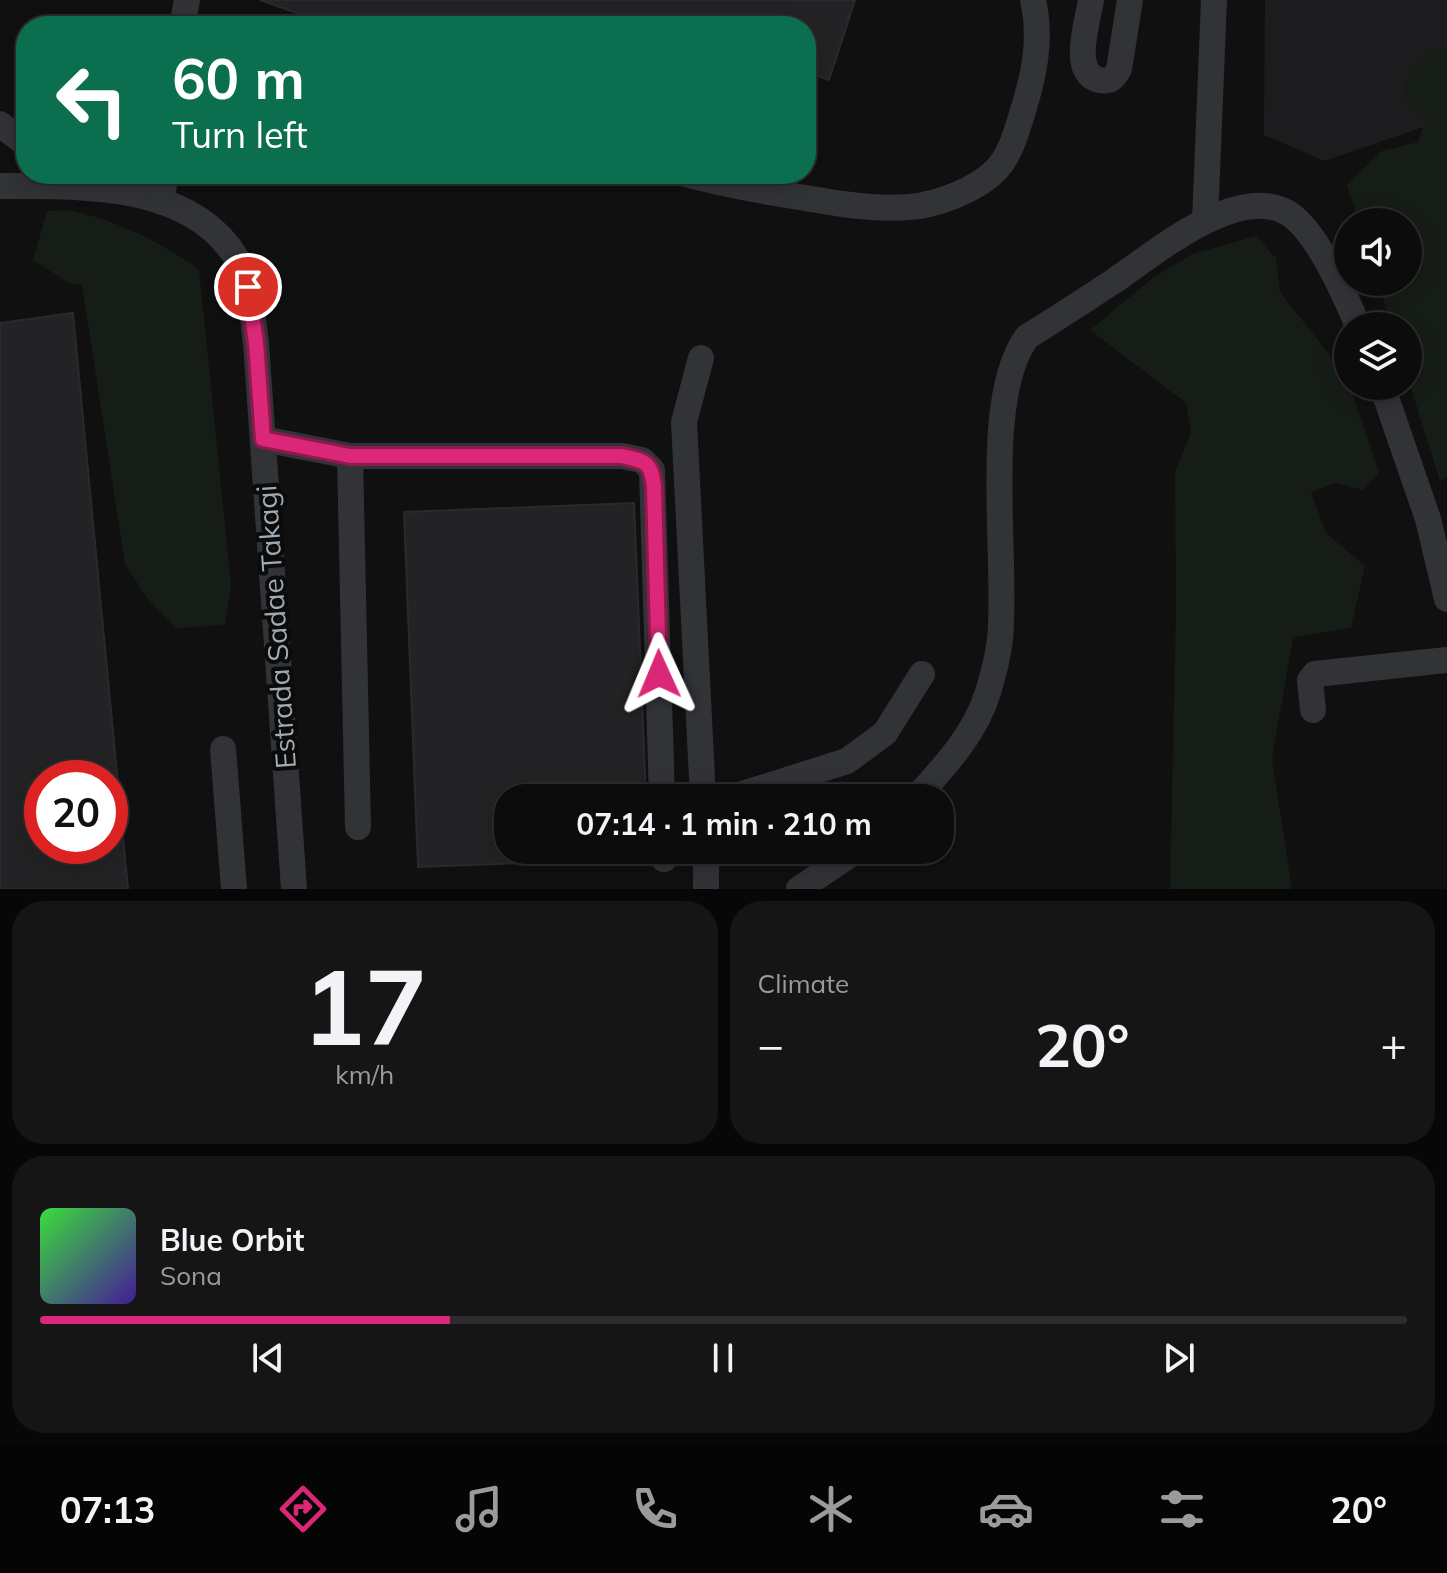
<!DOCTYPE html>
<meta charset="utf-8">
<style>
:root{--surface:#0c0c0d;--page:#151516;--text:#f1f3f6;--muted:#9a9b9d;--line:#2c2c2e;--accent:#db2777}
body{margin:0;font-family:Mulish,sans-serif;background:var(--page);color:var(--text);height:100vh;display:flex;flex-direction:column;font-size:30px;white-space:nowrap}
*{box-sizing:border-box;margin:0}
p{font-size:26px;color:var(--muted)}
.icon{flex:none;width:44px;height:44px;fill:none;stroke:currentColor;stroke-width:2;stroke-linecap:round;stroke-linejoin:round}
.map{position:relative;height:889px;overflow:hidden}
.drawer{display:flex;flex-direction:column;gap:12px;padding:12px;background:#070707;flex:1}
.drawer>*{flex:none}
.banner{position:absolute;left:16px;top:16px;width:800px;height:168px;border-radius:32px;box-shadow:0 4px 20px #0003,0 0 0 2px var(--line);background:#0b6e4f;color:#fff;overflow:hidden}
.controls{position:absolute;left:1334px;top:208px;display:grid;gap:16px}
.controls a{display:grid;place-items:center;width:88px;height:88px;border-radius:50%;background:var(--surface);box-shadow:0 4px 20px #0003,0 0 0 2px var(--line);font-size:40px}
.speed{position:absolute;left:24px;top:760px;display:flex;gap:16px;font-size:40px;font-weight:700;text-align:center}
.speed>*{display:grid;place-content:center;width:104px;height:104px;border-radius:50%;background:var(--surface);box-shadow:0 4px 20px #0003,0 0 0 2px var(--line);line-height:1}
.speed .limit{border:12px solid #d22;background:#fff;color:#111}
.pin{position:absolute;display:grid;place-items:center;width:68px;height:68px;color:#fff;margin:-34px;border:4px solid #fff;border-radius:50%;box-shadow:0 2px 8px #0007}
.me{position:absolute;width:88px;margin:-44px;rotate:359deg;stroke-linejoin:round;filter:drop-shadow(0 0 6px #0008)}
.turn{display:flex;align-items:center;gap:28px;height:168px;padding:0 24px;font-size:36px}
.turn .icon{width:104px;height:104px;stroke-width:2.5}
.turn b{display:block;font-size:56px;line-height:68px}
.big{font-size:60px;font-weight:700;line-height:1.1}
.drawer .card{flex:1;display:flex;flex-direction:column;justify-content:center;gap:12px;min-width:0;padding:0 28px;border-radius:32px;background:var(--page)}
.drawer .dial{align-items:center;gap:0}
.dial b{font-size:104px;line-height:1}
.song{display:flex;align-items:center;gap:24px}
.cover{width:96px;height:96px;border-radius:12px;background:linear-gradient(135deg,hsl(120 70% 55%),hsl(260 70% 35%))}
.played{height:8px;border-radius:4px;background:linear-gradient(90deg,var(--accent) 30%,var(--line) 30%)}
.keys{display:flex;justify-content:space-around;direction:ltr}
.heat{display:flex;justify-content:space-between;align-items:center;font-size:44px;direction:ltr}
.drawer .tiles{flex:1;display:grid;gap:12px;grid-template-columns:1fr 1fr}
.card:last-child{grid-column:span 2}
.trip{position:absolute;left:494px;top:784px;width:460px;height:80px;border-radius:32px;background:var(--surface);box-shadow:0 4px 20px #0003,0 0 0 2px var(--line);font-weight:700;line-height:80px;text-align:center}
.tabs{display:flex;height:128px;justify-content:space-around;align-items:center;background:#050505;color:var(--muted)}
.tabs .icon{width:56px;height:56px}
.tabs .on{color:var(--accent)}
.tabs b{font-size:36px;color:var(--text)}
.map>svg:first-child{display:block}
.built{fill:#1c1c1e}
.green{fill:#161c16}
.building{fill:#232325;stroke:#2a2a2e;stroke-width:2;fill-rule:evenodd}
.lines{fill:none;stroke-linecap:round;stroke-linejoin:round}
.minor{stroke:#313337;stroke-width:26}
.route-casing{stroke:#8e194d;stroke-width:20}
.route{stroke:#db2777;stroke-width:14}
.labels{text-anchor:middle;stroke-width:8;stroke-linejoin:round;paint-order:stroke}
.street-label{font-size:28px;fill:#a0aab3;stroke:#0b0b0c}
</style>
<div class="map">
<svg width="1447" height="889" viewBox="0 0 1447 889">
<rect width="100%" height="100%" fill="#101011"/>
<!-- built -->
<path class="built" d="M1265 0H1447V119L1324 161 1264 135Z"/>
<!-- green -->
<g class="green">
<path d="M1434 50H1447V477L1440 481 1408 379V326H1391L1378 282H1408V222H1359L1347 185 1382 151 1418 142 1425 121 1401 96 1411 70Z"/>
<path d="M70 210C123 223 154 239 199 269L231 585 225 625 177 628 147 598 125 564 82 285 69 283 33 260 47 211Z"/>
<path d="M1256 236 1276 258 1280 292 1347 377 1379 473 1363 490 1336 483 1311 492 1326 533 1365 566 1351 628 1293 637 1272 759 1292 889H1170L1176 608 1175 471 1191 433 1186 403 1090 330 1154 277 1192 254Z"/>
</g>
<!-- building -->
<g class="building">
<path d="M260 0H855L829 80 806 72V26H334Z"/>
<path d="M73 313 128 889H0V323ZM42 778H110V846H42Z"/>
<path d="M634 503 646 798H508V850H648V858L418 867 404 512Z"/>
</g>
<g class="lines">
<!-- minor -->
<g class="minor">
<path d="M1091 0C1088 21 1070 73 1099 80 1110 82 1114 78 1119 69L1130 0"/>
<path d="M182 26 187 0"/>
<path d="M0 124 26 144"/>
<path d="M685 174C723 184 761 191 799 197 835 203 872 210 909 207 937 205 977 190 997 169 1011 153 1016 133 1022 114 1034 76 1042 39 1033 0"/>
<path d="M0 186C78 186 191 181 237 259 252 282 252 316 256 343L294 889"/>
<path d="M162 202 165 174"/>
<path d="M1205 221 1214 0"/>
<path d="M701 358 684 422 703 798"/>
<path d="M1382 386 1428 519 1447 599"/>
<path d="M263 439 350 456 358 827"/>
<path d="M350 456H622L642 460 652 470 662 798"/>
<path d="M1313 710 1310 680 1315 674 1447 660"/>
<path d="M223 749 234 889"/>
<path d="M730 798 847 761 885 733 922 674"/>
<path d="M916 798C944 767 976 733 988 692 993 676 998 656 1000 639 1008 561 981 399 1027 337 1056 319 1085 300 1114 281 1154 254 1237 183 1288 213 1317 231 1345 295 1358 326"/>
<path d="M664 850V859"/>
<path d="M706 889V850"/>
<path d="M799 889 857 850"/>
</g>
</g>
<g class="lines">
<defs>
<path id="route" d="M248 287 256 343 263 439 350 456H622C646 461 651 462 654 487L659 674"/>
</defs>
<!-- route casing -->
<use href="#route" class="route-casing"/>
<!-- route -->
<use href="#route" class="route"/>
</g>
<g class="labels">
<!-- street labels -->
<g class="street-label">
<text transform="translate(276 627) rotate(-94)" y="10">Estrada Sadae Takagi</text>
</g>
</g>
</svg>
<div class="controls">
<a><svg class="icon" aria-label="sound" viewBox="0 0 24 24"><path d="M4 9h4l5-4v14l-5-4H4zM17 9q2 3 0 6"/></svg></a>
<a><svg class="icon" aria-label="layers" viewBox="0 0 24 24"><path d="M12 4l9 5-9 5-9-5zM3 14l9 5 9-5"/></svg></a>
</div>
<div class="speed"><div class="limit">20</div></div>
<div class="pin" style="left:248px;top:287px;background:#d93025"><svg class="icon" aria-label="arrive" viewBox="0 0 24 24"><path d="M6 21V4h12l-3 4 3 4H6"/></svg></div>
<svg class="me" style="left:659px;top:674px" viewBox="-20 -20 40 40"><path d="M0-17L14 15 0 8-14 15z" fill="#db2777" stroke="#fff" stroke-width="4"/></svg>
<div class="trip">07:14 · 1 min · 210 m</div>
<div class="banner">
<div class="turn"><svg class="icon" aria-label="left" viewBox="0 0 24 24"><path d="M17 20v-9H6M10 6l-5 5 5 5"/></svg><div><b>60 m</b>Turn left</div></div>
</div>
</div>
<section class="drawer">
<div class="tiles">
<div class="card dial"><b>17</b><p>km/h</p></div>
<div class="card"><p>Climate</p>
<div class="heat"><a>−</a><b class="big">20°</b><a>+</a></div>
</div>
<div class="card">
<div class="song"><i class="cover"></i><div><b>Blue Orbit</b><p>Sona</p></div></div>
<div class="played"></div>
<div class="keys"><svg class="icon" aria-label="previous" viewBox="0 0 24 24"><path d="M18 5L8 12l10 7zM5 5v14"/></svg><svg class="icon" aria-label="pause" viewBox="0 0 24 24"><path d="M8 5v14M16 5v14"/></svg><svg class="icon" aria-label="next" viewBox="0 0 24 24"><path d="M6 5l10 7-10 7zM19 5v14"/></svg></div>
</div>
</div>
</section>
<nav class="tabs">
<b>07:13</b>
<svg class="icon on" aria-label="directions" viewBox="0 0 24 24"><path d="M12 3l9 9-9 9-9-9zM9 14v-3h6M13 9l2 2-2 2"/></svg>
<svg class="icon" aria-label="music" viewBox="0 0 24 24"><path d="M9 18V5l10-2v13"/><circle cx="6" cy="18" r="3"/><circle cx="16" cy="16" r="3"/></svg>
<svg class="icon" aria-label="phone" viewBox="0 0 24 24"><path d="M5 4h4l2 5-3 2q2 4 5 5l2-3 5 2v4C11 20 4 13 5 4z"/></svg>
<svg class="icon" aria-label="climate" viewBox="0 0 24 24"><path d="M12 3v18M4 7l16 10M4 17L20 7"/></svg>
<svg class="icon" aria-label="car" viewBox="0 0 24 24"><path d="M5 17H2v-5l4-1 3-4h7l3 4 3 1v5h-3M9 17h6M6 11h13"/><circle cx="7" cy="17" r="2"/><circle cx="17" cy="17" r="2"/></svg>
<svg class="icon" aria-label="filters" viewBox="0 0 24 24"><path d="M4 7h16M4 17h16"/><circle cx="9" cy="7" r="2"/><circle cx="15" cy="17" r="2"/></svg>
<b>20°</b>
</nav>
